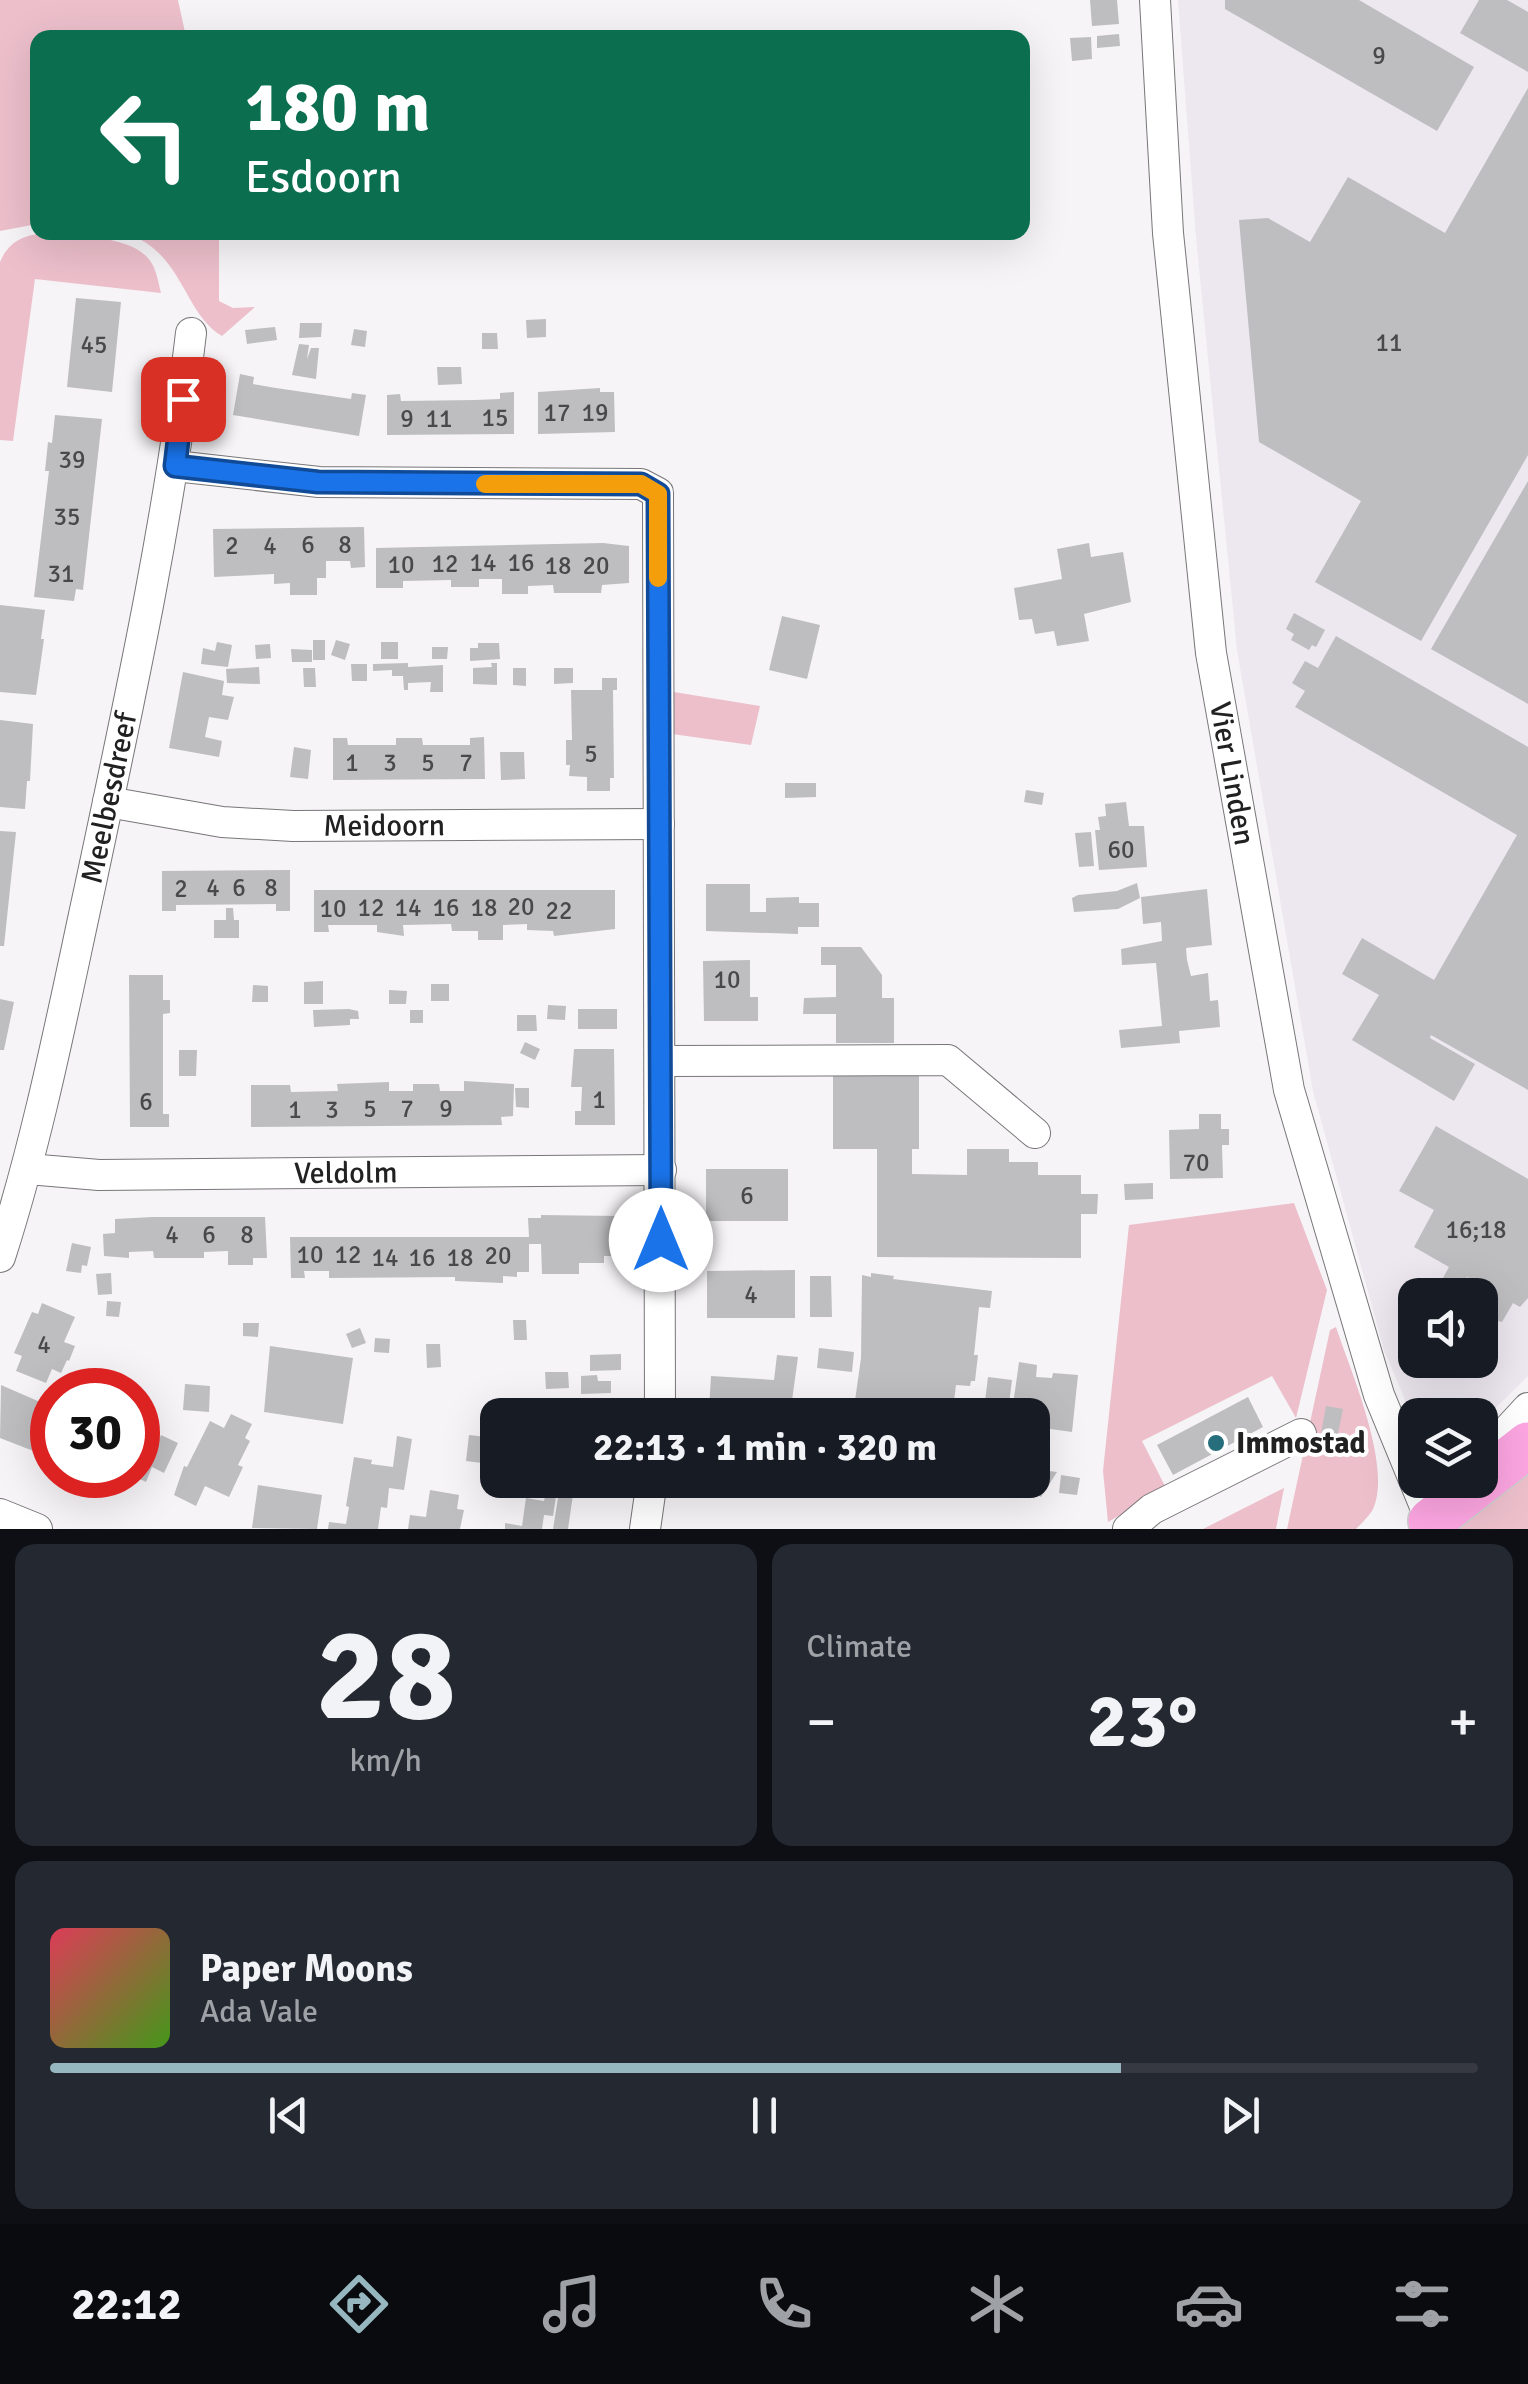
<!DOCTYPE html>
<meta charset="utf-8">
<style>
:root{--surface:#171b24;--page:#242831;--text:#f1f3f6;--muted:#9ea1a6;--line:#363941;--accent:#96b7bf}
body{margin:0;font-family:Signika,sans-serif;background:var(--page);color:var(--text);height:100vh;display:flex;flex-direction:column;font-size:38px;white-space:nowrap}
*{box-sizing:border-box;margin:0}
p{font-size:32px;color:var(--muted)}
.icon{flex:none;width:55px;height:55px;fill:none;stroke:currentColor;stroke-width:2;stroke-linecap:round;stroke-linejoin:round}
.map{position:relative;height:1529px;overflow:hidden}
.details{display:flex;flex-direction:column;gap:15px;padding:15px;background:#0d0f14;flex:1}
.details>*{flex:none}
.guide{position:absolute;left:30px;top:30px;width:1000px;height:210px;border-radius:20px;box-shadow:0 10px 40px #0002;background:#0b6e4f;color:#fff;overflow:hidden}
.fabs{position:absolute;left:1398px;top:1278px;display:grid;gap:20px}
.fabs a{display:grid;place-items:center;width:100px;height:100px;border-radius:20px;background:var(--surface);box-shadow:0 10px 40px #0002;font-size:50px}
.speed{position:absolute;left:30px;top:1368px;display:flex;gap:20px;font-size:50px;font-weight:700;text-align:center}
.speed>*{display:grid;place-content:center;width:130px;height:130px;border-radius:50%;background:var(--surface);box-shadow:0 10px 40px #0002;line-height:1}
.speed .limit{border:15px solid #d22;background:#fff;color:#111}
.pin{position:absolute;display:grid;place-items:center;width:85px;height:85px;color:#fff;margin:-42px;border-radius:20px;box-shadow:0 5px 15px #0006}
.me{position:absolute;width:110px;margin:-55px;rotate:0deg;stroke-linejoin:round;filter:drop-shadow(0 0 8px #0008)}
.turn{display:flex;align-items:center;gap:35px;height:210px;padding:0 50px;font-size:45px}
.turn .icon{width:130px;height:130px;stroke-width:2.5}
.turn b{display:block;font-size:70px;line-height:85px}
.big{font-size:75px;font-weight:700;line-height:1.1}
.details .tile{flex:1;display:flex;flex-direction:column;justify-content:center;gap:15px;min-width:0;padding:0 35px;border-radius:20px;background:var(--page)}
.details .dial{align-items:center;gap:0}
.dial b{font-size:130px;line-height:1}
.song{display:flex;align-items:center;gap:30px}
.cover{width:120px;height:120px;border-radius:15px;background:linear-gradient(135deg,hsl(350 70% 55%),hsl(100 70% 35%))}
.played{height:10px;border-radius:5px;background:linear-gradient(90deg,var(--accent) 75%,var(--line) 75%)}
.keys{display:flex;justify-content:space-around;direction:ltr}
.heat{display:flex;justify-content:space-between;align-items:center;font-size:55px;direction:ltr}
.details .tiles{flex:1;display:grid;gap:15px;grid-template-columns:1fr 1fr}
.tile:last-child{grid-column:span 2}
.trip{position:absolute;left:480px;top:1398px;width:570px;height:100px;border-radius:20px;background:var(--surface);box-shadow:0 10px 40px #0002;font-weight:700;line-height:100px;text-align:center}
.tabs{display:flex;height:160px;justify-content:space-around;align-items:center;background:#090b0e;color:var(--muted)}
.tabs .icon{width:70px;height:70px}
.tabs .active{color:var(--accent)}
.tabs b{font-size:45px;color:var(--text)}
.map>svg:first-child{display:block}
.built{fill:#ede7f0;fill-rule:evenodd}
.green{fill:#ecbfcb}
.building{fill:#bebdc0}
.lines{fill:none;stroke-linecap:round;stroke-linejoin:round}
.minor-casing{stroke:#787678;stroke-width:32}
.highway-casing{stroke:#cecece;stroke-width:48}
.minor{stroke:#fff;stroke-width:30}
.highway{stroke:#fca5e1;stroke-width:45}
.route-casing{stroke:#114b97;stroke-width:25}
.route{stroke:#1a73e8;stroke-width:18}
.slow{stroke:#f59e0b;stroke-width:18}
.poi-dot{fill:#276e7c;stroke:#fff;stroke-width:4}
.labels{text-anchor:middle;stroke-width:8;stroke-linejoin:round;paint-order:stroke}
.number-label{font-size:25px;fill:#49484a}
.street-label{font-size:30px;fill:#222122;stroke:#fff}
.poi-label{font-size:30px;font-weight:bold;fill:#222122;stroke:#fff;text-anchor:start}
</style>
<div class="map">
<svg width="1528" height="1529" viewBox="0 0 1528 1529">
<rect width="100%" height="100%" fill="#f6f4f7"/>
<!-- built -->
<path class="built" d="M1178 0H1528V1376L1480 1423V1415H1415L1406 1402 1384 1350 1313 1091 1237 650 1196 237ZM1415 1295H1480V1360H1415Z"/>
<!-- green -->
<g class="green">
<path d="M0 0H178L186 37 38 38 37 224 0 231Z"/>
<path d="M46 233C73 235 126 236 146 256 156 265 158 281 161 293L35 279 13 441 0 440V262C9 241 24 235 46 233Z"/>
<path d="M125 233H219V301L233 308 255 307 222 336C182 312 184 252 125 233Z"/>
<path d="M674 692 760 706 751 745 672 734Z"/>
<path d="M1294 1203 1327 1290 1296 1418 1272 1376 1142 1441 1166 1488 1108 1522 1103 1471 1129 1225Z"/>
<path d="M1336 1327C1350 1370 1394 1469 1372 1511 1368 1517 1361 1524 1356 1529H1287L1330 1330Z"/>
<path d="M1528 1470V1529H1454Z"/>
<path d="M1284 1488 1276 1529H1203Z"/>
</g>
<!-- building -->
<g class="building">
<path d="M1090 0H1117L1119 24 1092 26Z"/>
<path d="M1225 0H1359L1474 67 1437 131 1225 9Z"/>
<path d="M1479 0H1507L1528 12V72L1460 33Z"/>
<path d="M1119 34 1120 46 1097 48V36Z"/>
<path d="M1091 37 1092 59 1072 61 1070 38Z"/>
<path d="M1528 88V455L1421 641 1315 582 1361 501 1259 442 1239 220 1268 218 1310 242 1348 177 1445 233Z"/>
<path d="M76 298 121 302 112 392 67 387Z"/>
<path d="M546 319V337L527 338 526 320Z"/>
<path d="M300 323H322L321 337 299 338Z"/>
<path d="M275 327 277 340 247 344 245 330Z"/>
<path d="M354 329 367 331 365 347 351 345Z"/>
<path d="M482 333H497L498 349H482Z"/>
<path d="M299 344 309 345 307 359 311 348H319L316 379 292 375Z"/>
<path d="M437 367H461L462 384 438 385Z"/>
<path d="M240 374 254 377 253 384 276 388 351 399 352 393 366 395 359 436 233 415Z"/>
<path d="M600 388V392H614L615 432 538 434V392Z"/>
<path d="M514 392V434L387 435V395L400 394 401 401 475 400 500 399V393Z"/>
<path d="M55 415 102 419 83 590 76 589 74 601 34 597 49 471H45L48 442 52 443Z"/>
<path d="M1528 481V704L1431 649Z"/>
<path d="M364 527 365 567 351 568 350 561H326V578H317V595H290V583L274 584V574L214 577 213 529Z"/>
<path d="M603 543 629 546V583L602 585 601 593H554L553 585 528 586V594H502V579H479V587H451V580L403 581V588H376V548Z"/>
<path d="M1089 543 1091 557 1123 552 1131 602 1084 614 1089 641 1057 646 1054 631 1035 634 1032 619 1019 620 1014 588 1062 579 1057 549Z"/>
<path d="M0 605 45 610 41 639H44L36 695 0 692Z"/>
<path d="M1294 613 1325 630 1316 647 1312 645 1309 650 1291 640 1294 634 1286 629Z"/>
<path d="M782 616 820 625 807 679 769 670Z"/>
<path d="M1336 636 1528 747V1090L1431 1035 1430 1038 1475 1064 1454 1101 1352 1040 1379 995 1342 974 1362 938 1434 980 1517 835 1295 707 1305 691 1292 683 1305 661 1318 668Z"/>
<rect x="313" y="640" width="12" height="20"/>
<path d="M336 640 350 644 345 660 331 655Z"/>
<path d="M217 642 232 645 228 667 201 664 203 648 215 651Z"/>
<rect x="381" y="642" width="17" height="17"/>
<path d="M478 643H499L500 659 470 661V648H478Z"/>
<path d="M270 644 271 658 256 659 255 645Z"/>
<path d="M432 647H448L447 659H432Z"/>
<path d="M291 649 312 650V662H292Z"/>
<path d="M408 663V667L443 665V692H430L431 682 408 683V690H404L403 676H392V670L373 671V664Z"/>
<path d="M491 663H497V685L473 684V668L492 667Z"/>
<path d="M351 664H367V681H352Z"/>
<path d="M259 667 260 684 227 683 226 669Z"/>
<path d="M303 668H315L316 687H304Z"/>
<path d="M513 668H526V686L513 685Z"/>
<path d="M554 668H573V683L554 684Z"/>
<path d="M183 672 224 681 222 695 234 697 228 720 209 717 205 737 222 741 219 757 169 748Z"/>
<path d="M602 678H617V690H613L614 778H610V791H587V777L569 776 570 765H566V740H572L571 690H602Z"/>
<path d="M0 720 33 724 30 781H27L25 809 0 807Z"/>
<path d="M484 737 485 779 333 780V738H347L348 745H396V738H422L423 745H470V738Z"/>
<path d="M294 747 311 750 308 779 290 777Z"/>
<path d="M500 752H524L525 779 501 780Z"/>
<path d="M785 783H816V797L785 798Z"/>
<path d="M1026 790 1044 793 1042 805 1024 802Z"/>
<path d="M1126 802 1129 826H1144L1147 867 1099 870 1095 830H1100L1098 817 1106 816 1105 804Z"/>
<path d="M0 831 16 832 4 946H0Z"/>
<path d="M1091 832 1094 866 1079 867 1075 833Z"/>
<path d="M290 870V911H276V904L176 905V911H162V871Z"/>
<path d="M1137 883 1140 898 1118 909 1074 912 1072 898 1078 895 1117 891Z"/>
<path d="M706 884H750V912H766V898L799 897V903H819V927H798V934L706 931Z"/>
<path d="M1207 889 1212 945 1186 948 1187 960 1191 976 1208 973 1210 1001 1218 1000 1220 1027 1179 1031 1180 1043 1121 1048 1119 1030 1162 1026 1156 963 1122 965 1121 949 1162 941 1161 922 1143 924 1141 897Z"/>
<path d="M314 890H615V929L554 936 553 931 527 930V924L503 925V940H478V931H452L451 924 403 925 404 936 377 932V925H328L329 932H314Z"/>
<path d="M226 908H233L234 920H239V938H214V920H226Z"/>
<path d="M821 947H861L882 975V998H894V1043H836V1014H803L804 998 836 997V965H821Z"/>
<path d="M750 960V997H758V1021H704L703 961Z"/>
<path d="M129 975H163V1000H170V1013L163 1014V1114H169V1127H130Z"/>
<path d="M323 981V1004H304V982Z"/>
<rect x="431" y="984" width="18" height="17"/>
<path d="M253 985 268 986V1002H252Z"/>
<path d="M389 990 407 991 406 1004H389Z"/>
<path d="M0 999 14 1002 4 1050H0Z"/>
<path d="M548 1005 566 1006 565 1020 547 1019Z"/>
<path d="M349 1009 358 1011 359 1019H350V1025L314 1027 313 1010Z"/>
<rect x="578" y="1009" width="39" height="20"/>
<rect x="410" y="1010" width="13" height="13"/>
<path d="M517 1015H536L537 1031H517Z"/>
<path d="M525 1042 540 1049 535 1060 520 1053Z"/>
<path d="M574 1049H614L615 1125H575V1111H581L582 1087H571Z"/>
<path d="M179 1050H197L196 1076H179Z"/>
<path d="M833 1067 919 1068V1149H912V1174L967 1175V1149H1009V1162H1038V1175H1081V1194H1098L1097 1214H1081V1258L877 1257V1149H833Z"/>
<path d="M464 1081 514 1084 513 1116 501 1117 502 1125 251 1127V1085H290L291 1092 338 1091 337 1084 389 1082V1091H413V1084H439L440 1091H464Z"/>
<path d="M515 1088H529V1108L516 1107Z"/>
<path d="M1199 1114H1221V1129H1229V1145H1222L1223 1178 1170 1179 1169 1130 1199 1129Z"/>
<path d="M1436 1126 1528 1179V1298L1520 1307 1513 1303 1502 1322 1498 1321 1487 1348 1480 1344V1315L1493 1292 1467 1277 1457 1295H1425L1431 1286 1437 1289 1449 1267 1414 1247 1434 1210 1399 1191Z"/>
<rect x="706" y="1169" width="82" height="52"/>
<path d="M1153 1183V1199L1125 1200 1124 1184Z"/>
<path d="M541 1215 617 1216V1256H604V1263H579V1274H542L541 1244H529V1272H517V1277L503 1276V1283L455 1281V1277L329 1278V1271H304L305 1278H291L290 1237H529L528 1218H541Z"/>
<path d="M153 1217H265L267 1258H253V1265H228V1251L204 1252V1258H154L153 1251 129 1252V1258L104 1256 103 1234 115 1233V1219Z"/>
<path d="M72 1243 91 1247 87 1266 82 1265 81 1273 66 1271Z"/>
<path d="M795 1270V1318H707V1271Z"/>
<path d="M111 1273 112 1294 98 1295 96 1274Z"/>
<path d="M871 1273 894 1276 893 1279 992 1291 990 1308 979 1307 974 1355H978L975 1381H971L970 1386 956 1385 954 1401 921 1398 919 1415H853L861 1358 862 1275 871 1277Z"/>
<path d="M810 1276H831L832 1317H810Z"/>
<path d="M107 1301 121 1302 119 1317 106 1316Z"/>
<path d="M42 1303 75 1317 64 1342 75 1346 69 1361 67 1360 61 1373 52 1369 46 1383 16 1371 22 1356 14 1353 32 1312 38 1314Z"/>
<path d="M513 1320H526L527 1340H514Z"/>
<path d="M243 1323H259L258 1337 243 1336Z"/>
<path d="M360 1328 366 1343 352 1348 346 1334Z"/>
<path d="M375 1338 390 1339 389 1353 374 1352Z"/>
<path d="M426 1344H440L441 1367 427 1368Z"/>
<path d="M270 1346 353 1358 343 1424 264 1412Z"/>
<path d="M819 1348 854 1352 852 1372 817 1368Z"/>
<path d="M621 1354V1370L590 1371V1355Z"/>
<path d="M777 1355 798 1357 790 1415 709 1410 711 1376 774 1380Z"/>
<path d="M1019 1362 1037 1365 1036 1377 1052 1378 1053 1373 1078 1375 1072 1432 1043 1428 1045 1416 1012 1412Z"/>
<path d="M545 1372H568L569 1388 546 1389Z"/>
<path d="M68 1374 94 1385 92 1390H71L63 1386Z"/>
<path d="M597 1375 598 1381H611V1393L581 1394V1376Z"/>
<path d="M988 1377 1012 1380 1008 1412 984 1409Z"/>
<path d="M185 1384 210 1386 209 1412 183 1410Z"/>
<path d="M1 1385 47 1405 42 1419 49 1422 36 1452 0 1438Z"/>
<path d="M1248 1397 1263 1427 1173 1475 1157 1445Z"/>
<path d="M138 1406 158 1416 147 1437 158 1442 161 1435 178 1443 164 1473 152 1467 146 1482 138 1478Z"/>
<path d="M1326 1406 1343 1409 1337 1438 1321 1434Z"/>
<path d="M231 1414 252 1424 245 1438 250 1441 238 1465 243 1467 229 1497 205 1486 196 1506 174 1495 184 1466 187 1467 210 1421 224 1428Z"/>
<path d="M469 1435 486 1437 482 1463 466 1461Z"/>
<path d="M397 1436 412 1439 404 1490 389 1488 387 1508 381 1507 378 1529H328L329 1522 346 1524 349 1507 346 1506 354 1457 372 1460 371 1464 393 1467Z"/>
<path d="M1042 1470 1057 1472 1041 1497 1027 1489 1032 1476 1037 1479Z"/>
<path d="M1061 1475 1080 1478 1077 1495 1059 1493Z"/>
<path d="M561 1480 575 1481 568 1529H553Z"/>
<path d="M942 1480H964L959 1490Z"/>
<path d="M258 1485 322 1495 317 1529 252 1528Z"/>
<path d="M430 1490 459 1495 457 1509 464 1510 460 1529H408L410 1515 426 1517Z"/>
<path d="M546 1493 556 1496 553 1516 544 1515 542 1529H505V1523L522 1526 526 1498 544 1501Z"/>
</g>
<g class="lines">
<defs>
<g id="minor">
<path id="s1" d="M1155 0 1168 233 1211 653 1289 1090 1379 1395 1431 1521 1443 1506"/>
<path d="M175 466 319 482 641 484 658 493 660 1415"/>
<path id="s2" d="M108 802 222 822 293 826 659 824"/>
<path d="M661 1061 948 1060 1035 1133"/>
<path id="s3" d="M28 1169 99 1175 661 1170"/>
<path id="s4" d="M0 1257C39 1136 63 1011 90 887 129 703 169 520 191 333"/>
<path d="M1480 1460 1528 1408"/>
<path d="M0 1514 37 1529"/>
<path d="M645 1529 652 1480"/>
<path d="M1128 1529 1152 1509 1301 1434"/>
</g>
<path id="highway" d="M1431 1521 1528 1445"/>
</defs>
<!-- minor casing -->
<use href="#minor" class="minor-casing"/>
<!-- highway casing -->
<use href="#highway" class="highway-casing"/>
<!-- minor -->
<use href="#minor" class="minor"/>
<!-- highway -->
<use href="#highway" class="highway"/>
</g>
<g class="lines">
<defs>
<path id="route" d="M183 399 175 466 318 482 641 484 658 494 661 1240"/>
</defs>
<!-- route casing -->
<use href="#route" class="route-casing"/>
<!-- route -->
<use href="#route" class="route"/>
<!-- slow -->
<path class="slow" d="M485 484H641L658 494V578"/>
</g>
<!-- markers -->
<circle class="poi-dot" cx="1216" cy="1443" r="10"/>
<g class="labels">
<!-- number labels -->
<g class="number-label">
<text x="1379" y="64">9</text>
<text x="1389" y="351">11</text>
<text x="94" y="353">45</text>
<text x="557" y="421">17</text>
<text x="595" y="421">19</text>
<text x="495" y="426">15</text>
<text x="407" y="427">9</text>
<text x="439" y="427">11</text>
<text x="72" y="468">39</text>
<text x="67" y="525">35</text>
<text x="308" y="553">6</text>
<text x="345" y="553">8</text>
<text x="232" y="554">2</text>
<text x="270" y="554">4</text>
<text x="483" y="571">14</text>
<text x="521" y="571">16</text>
<text x="445" y="572">12</text>
<text x="401" y="573">10</text>
<text x="558" y="574">18</text>
<text x="596" y="574">20</text>
<text x="61" y="582">31</text>
<text x="591" y="762">5</text>
<text x="352" y="771">1</text>
<text x="390" y="771">3</text>
<text x="428" y="771">5</text>
<text x="466" y="771">7</text>
<text x="1121" y="858">60</text>
<text x="213" y="896">4</text>
<text x="239" y="896">6</text>
<text x="271" y="896">8</text>
<text x="181" y="897">2</text>
<text x="521" y="915">20</text>
<text x="371" y="916">12</text>
<text x="408" y="916">14</text>
<text x="446" y="916">16</text>
<text x="484" y="916">18</text>
<text x="333" y="917">10</text>
<text x="559" y="919">22</text>
<text x="727" y="988">10</text>
<text x="599" y="1108">1</text>
<text x="146" y="1110">6</text>
<text x="370" y="1117">5</text>
<text x="407" y="1117">7</text>
<text x="446" y="1117">9</text>
<text x="295" y="1118">1</text>
<text x="332" y="1118">3</text>
<text x="1196" y="1171">70</text>
<text x="747" y="1204">6</text>
<text x="1476" y="1238">16;18</text>
<text x="172" y="1243">4</text>
<text x="209" y="1243">6</text>
<text x="247" y="1243">8</text>
<text x="310" y="1263">10</text>
<text x="348" y="1263">12</text>
<text x="498" y="1264">20</text>
<text x="385" y="1266">14</text>
<text x="422" y="1266">16</text>
<text x="460" y="1266">18</text>
<text x="751" y="1303">4</text>
<text x="44" y="1353">4</text>
</g>
<!-- street labels -->
<g class="street-label">
<text dy="10" stroke="none"><textPath href="#s1" startOffset="778">Vier Linden</textPath></text>
<text dy="10" stroke="none"><textPath href="#s4" startOffset="472">Meelbesdreef</textPath></text>
<text dy="10" stroke="none"><textPath href="#s2" startOffset="278">Meidoorn</textPath></text>
<text dy="10" stroke="none"><textPath href="#s3" startOffset="318">Veldolm</textPath></text>
</g>
<!-- poi labels -->
<g class="poi-label">
<text x="1236" y="1453">Immostad</text>
</g>
</g>
</svg>
<div class="fabs">
<a><svg class="icon" aria-label="sound" viewBox="0 0 24 24"><path d="M4 9h4l5-4v14l-5-4H4zM17 9q2 3 0 6"/></svg></a>
<a><svg class="icon" aria-label="layers" viewBox="0 0 24 24"><path d="M12 4l9 5-9 5-9-5zM3 14l9 5 9-5"/></svg></a>
</div>
<div class="speed"><div class="limit">30</div></div>
<div class="pin" style="left:183px;top:399px;background:#d93025"><svg class="icon" aria-label="arrive" viewBox="0 0 24 24"><path d="M6 21V4h12l-3 4 3 4H6"/></svg></div>
<svg class="me" style="left:661px;top:1240px" viewBox="-20 -20 40 40"><circle r="19" fill="#fff"/><path d="M0-13L10 11 0 6-10 11z" fill="#1a73e8"/></svg>
<div class="trip">22:13 · 1 min · 320 m</div>
<div class="guide">
<div class="turn"><svg class="icon" aria-label="left" viewBox="0 0 24 24"><path d="M17 20v-9H6M10 6l-5 5 5 5"/></svg><div><b>180 m</b>Esdoorn</div></div>
</div>
</div>
<section class="details">
<div class="tiles">
<div class="tile dial"><b>28</b><p>km/h</p></div>
<div class="tile"><p>Climate</p>
<div class="heat"><a>−</a><b class="big">23°</b><a>+</a></div>
</div>
<div class="tile">
<div class="song"><i class="cover"></i><div><b>Paper Moons</b><p>Ada Vale</p></div></div>
<div class="played"></div>
<div class="keys"><svg class="icon" aria-label="previous" viewBox="0 0 24 24"><path d="M18 5L8 12l10 7zM5 5v14"/></svg><svg class="icon" aria-label="pause" viewBox="0 0 24 24"><path d="M8 5v14M16 5v14"/></svg><svg class="icon" aria-label="next" viewBox="0 0 24 24"><path d="M6 5l10 7-10 7zM19 5v14"/></svg></div>
</div>
</div>
</section>
<nav class="tabs">
<b>22:12</b>
<svg class="icon active" aria-label="directions" viewBox="0 0 24 24"><path d="M12 3l9 9-9 9-9-9zM9 14v-3h6M13 9l2 2-2 2"/></svg>
<svg class="icon" aria-label="music" viewBox="0 0 24 24"><path d="M9 18V5l10-2v13"/><circle cx="6" cy="18" r="3"/><circle cx="16" cy="16" r="3"/></svg>
<svg class="icon" aria-label="phone" viewBox="0 0 24 24"><path d="M5 4h4l2 5-3 2q2 4 5 5l2-3 5 2v4C11 20 4 13 5 4z"/></svg>
<svg class="icon" aria-label="climate" viewBox="0 0 24 24"><path d="M12 3v18M4 7l16 10M4 17L20 7"/></svg>
<svg class="icon" aria-label="car" viewBox="0 0 24 24"><path d="M5 17H2v-5l4-1 3-4h7l3 4 3 1v5h-3M9 17h6M6 11h13"/><circle cx="7" cy="17" r="2"/><circle cx="17" cy="17" r="2"/></svg>
<svg class="icon" aria-label="filters" viewBox="0 0 24 24"><path d="M4 7h16M4 17h16"/><circle cx="9" cy="7" r="2"/><circle cx="15" cy="17" r="2"/></svg>
</nav>
